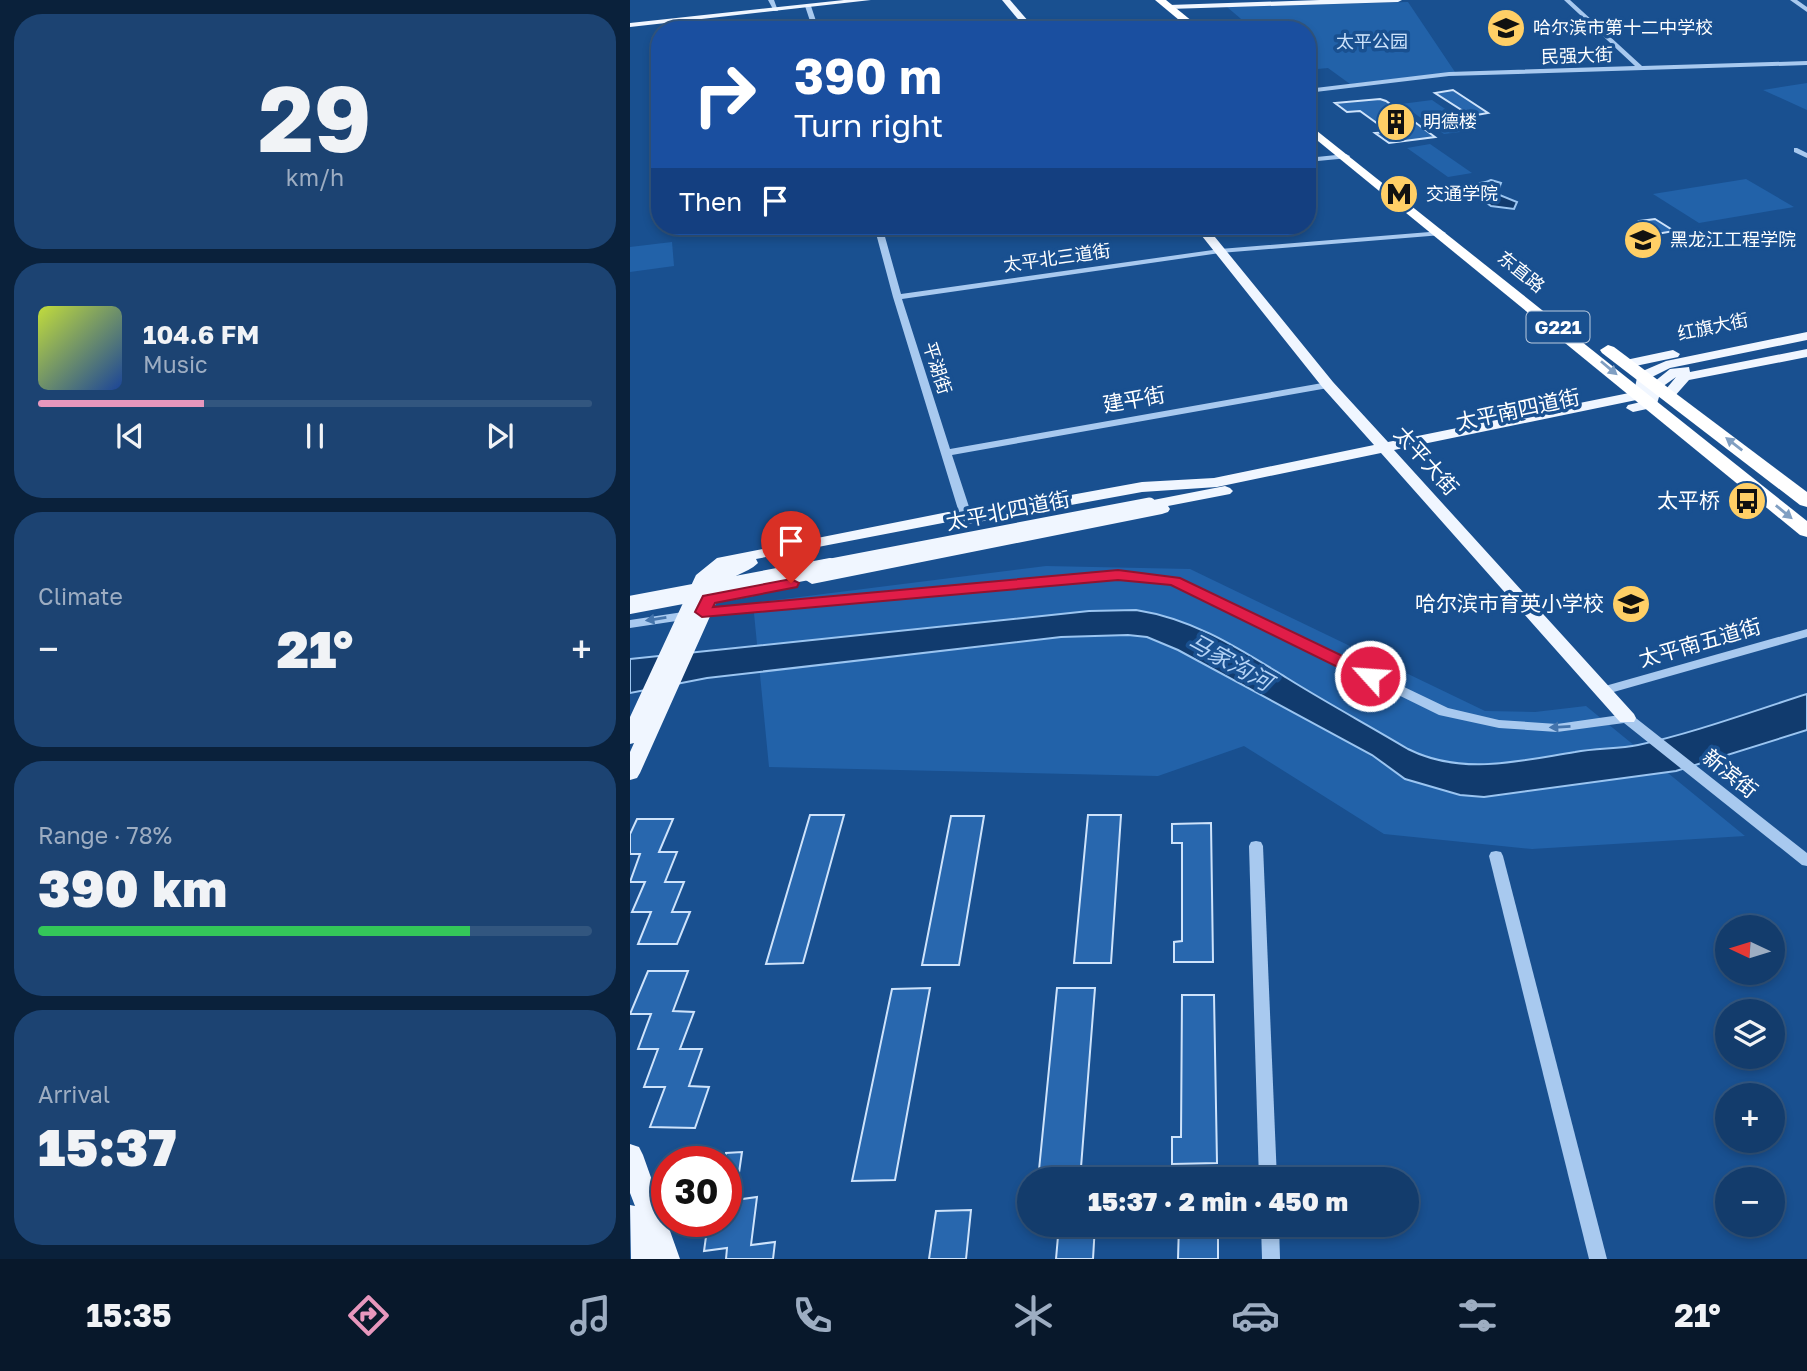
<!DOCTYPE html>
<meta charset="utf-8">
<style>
:root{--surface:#133c6c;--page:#1c4372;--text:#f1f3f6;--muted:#9dadc2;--line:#32567f;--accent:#e797bd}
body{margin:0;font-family:"Golos Text","Noto Sans SC",sans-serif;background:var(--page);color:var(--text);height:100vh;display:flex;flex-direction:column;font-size:26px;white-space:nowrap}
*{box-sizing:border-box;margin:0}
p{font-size:23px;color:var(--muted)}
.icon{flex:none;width:38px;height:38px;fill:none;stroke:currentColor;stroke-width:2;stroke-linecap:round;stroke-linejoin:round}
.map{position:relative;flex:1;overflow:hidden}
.panel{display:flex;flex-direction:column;gap:14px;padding:14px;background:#0a213b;width:630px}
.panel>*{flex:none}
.guide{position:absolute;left:21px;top:21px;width:665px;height:214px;border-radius:28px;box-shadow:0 4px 10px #0003,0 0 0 2px var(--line);background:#1a4fa0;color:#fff;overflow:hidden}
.needle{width:46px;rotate:274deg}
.fabs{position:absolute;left:1085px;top:915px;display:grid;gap:14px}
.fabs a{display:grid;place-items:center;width:70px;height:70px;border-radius:50%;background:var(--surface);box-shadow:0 4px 10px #0003,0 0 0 2px var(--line);font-size:35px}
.speed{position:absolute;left:21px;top:1146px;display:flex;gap:14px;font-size:35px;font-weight:700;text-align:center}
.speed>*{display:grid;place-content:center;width:91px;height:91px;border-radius:50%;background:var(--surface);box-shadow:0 4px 10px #0003,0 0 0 2px var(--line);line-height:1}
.speed .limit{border:10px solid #d22;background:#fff;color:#111}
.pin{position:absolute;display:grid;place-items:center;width:60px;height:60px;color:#fff;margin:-72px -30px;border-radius:50% 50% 50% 0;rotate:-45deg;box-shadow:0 0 7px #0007}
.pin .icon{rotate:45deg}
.me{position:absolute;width:77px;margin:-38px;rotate:296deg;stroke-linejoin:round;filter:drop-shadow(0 0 5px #0008)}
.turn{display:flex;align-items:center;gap:24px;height:147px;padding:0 28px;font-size:32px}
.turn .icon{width:91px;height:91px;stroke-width:2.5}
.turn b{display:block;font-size:49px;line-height:60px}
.then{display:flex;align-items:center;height:66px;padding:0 28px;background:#0003;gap:14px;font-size:26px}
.big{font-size:52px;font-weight:800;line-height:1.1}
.panel .card{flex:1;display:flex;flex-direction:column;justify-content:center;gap:10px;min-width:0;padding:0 24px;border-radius:28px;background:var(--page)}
.panel .dial{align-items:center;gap:0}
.dial b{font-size:91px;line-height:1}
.song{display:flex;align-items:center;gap:21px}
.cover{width:84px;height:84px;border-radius:10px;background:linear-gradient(135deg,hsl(70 70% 55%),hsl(220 70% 35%))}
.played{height:7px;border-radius:4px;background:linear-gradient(90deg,var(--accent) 30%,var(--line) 30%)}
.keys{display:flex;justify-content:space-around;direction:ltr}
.heat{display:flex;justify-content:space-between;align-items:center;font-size:38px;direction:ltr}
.charge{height:10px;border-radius:5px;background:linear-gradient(90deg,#34c759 78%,var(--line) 0)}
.trip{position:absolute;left:387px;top:1167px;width:402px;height:70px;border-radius:35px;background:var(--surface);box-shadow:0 4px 10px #0003,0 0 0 2px var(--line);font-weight:800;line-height:70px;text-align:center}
.dock{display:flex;height:112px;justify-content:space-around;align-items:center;background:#08182b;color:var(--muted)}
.dock .icon{width:49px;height:49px}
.dock .selected{color:var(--accent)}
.dock b{font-size:32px;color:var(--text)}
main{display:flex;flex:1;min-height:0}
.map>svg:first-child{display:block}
.green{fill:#2262a9}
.water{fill:#113b6e;stroke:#9bc5f1;stroke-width:2}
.building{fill:#2867ae;stroke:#cee3fb;stroke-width:2}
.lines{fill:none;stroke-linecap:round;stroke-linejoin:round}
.minor{fill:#a8c9ef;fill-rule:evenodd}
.major{fill:#f0f6ff;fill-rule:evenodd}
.highway{fill:#fff;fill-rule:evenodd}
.major-bridge-far1{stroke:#f0f6ff;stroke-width:15}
.major-bridge{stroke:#f0f6ff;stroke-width:18}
.oneway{fill:#809fc2}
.oneway2{fill:#4474ac}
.route{fill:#e11d48;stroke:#92132f;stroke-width:2}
.labels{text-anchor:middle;stroke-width:7;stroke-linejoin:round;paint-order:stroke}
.far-poi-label{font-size:18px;fill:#fff;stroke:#195090;text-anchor:start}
.far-park-label{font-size:18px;fill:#cee3fb;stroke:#195090}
.far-street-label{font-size:18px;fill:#fff;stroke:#195090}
.shield{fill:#195090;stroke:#bacade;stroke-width:2}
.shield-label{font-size:19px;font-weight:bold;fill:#fff}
.street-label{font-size:21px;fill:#fff;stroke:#195090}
.poi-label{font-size:21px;fill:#fff;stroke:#195090;text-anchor:end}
.water-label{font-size:23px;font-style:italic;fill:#b4d3f6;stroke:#195090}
</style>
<main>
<section class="panel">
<div class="card dial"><b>29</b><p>km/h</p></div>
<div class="card">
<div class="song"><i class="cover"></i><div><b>104.6 FM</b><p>Music</p></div></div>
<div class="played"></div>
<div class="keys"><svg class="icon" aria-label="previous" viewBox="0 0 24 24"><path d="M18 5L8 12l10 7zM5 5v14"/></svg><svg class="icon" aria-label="pause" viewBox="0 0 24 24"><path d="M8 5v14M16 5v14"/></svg><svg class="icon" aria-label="next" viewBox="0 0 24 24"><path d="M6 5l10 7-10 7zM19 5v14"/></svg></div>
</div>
<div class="card"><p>Climate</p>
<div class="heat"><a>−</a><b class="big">21°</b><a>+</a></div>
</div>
<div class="card"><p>Range · 78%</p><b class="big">390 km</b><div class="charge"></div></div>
<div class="card"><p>Arrival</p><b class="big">15:37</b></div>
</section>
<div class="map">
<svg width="1177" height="1259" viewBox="0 0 1177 1259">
<rect width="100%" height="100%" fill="#195090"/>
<!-- green -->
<g class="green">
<path d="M778 2 825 72 720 84 698 68 677 70V30H624L597 7Z"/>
<path d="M1177 83V110L1133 90Z"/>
<path d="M802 100 846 130 814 134 771 104Z"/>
<path d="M800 144 842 173 818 177 777 148Z"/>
<path d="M1116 179 1164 207 1069 223 1023 194Z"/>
<path d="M42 242 44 266 0 272V247Z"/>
<path d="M416 566 560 569 855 711 905 712 956 706 1115 836 902 849 754 834 614 746 528 776 139 767 123 603Z"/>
</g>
<!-- water -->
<g class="water">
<path d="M861 180 871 183 867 194 887 202 884 209 861 206 833 185C844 183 851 185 861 180Z"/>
<path d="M506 610C564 619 608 648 657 678 697 703 738 725 778 749 832 776 888 761 945 752 966 748 988 749 1008 745 1064 733 1123 711 1177 694V730L1046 771 854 797 830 795 775 779 742 755 548 650 517 637 498 635 431 637 77 678 0 693V659L459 611Z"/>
</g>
<!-- building -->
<g class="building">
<path d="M823 90 858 113 841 116 805 93Z"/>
<path d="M750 99 756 101 805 137 759 143 745 133 759 132 730 111 717 112 705 103Z"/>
<path d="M1025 219 1044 231 1015 236 1000 230 1013 223 1010 221Z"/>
<path d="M180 815H214L173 963 136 964Z"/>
<path d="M458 815H491L481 963H444Z"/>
<path d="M321 816H354L329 965H292Z"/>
<path d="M7 819H43L29 852H47L35 882H54L42 912H60L47 944H8L21 912H2L15 882H0L10 854H0V834Z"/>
<path d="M581 823 583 962H544V942L552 941V843H542V824Z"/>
<path d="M18 971H58L43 1011 64 1012 50 1049H72L59 1086 79 1087 65 1128 20 1127 35 1087H14L28 1049H8L21 1014H0Z"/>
<path d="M300 988 265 1180 222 1181 262 989Z"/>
<path d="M427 988H465L450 1180H408Z"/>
<path d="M552 995H584L587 1163 542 1164V1137H551Z"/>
<path d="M112 1152 105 1200 127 1197 121 1245 145 1242 143 1259H96L97 1248 74 1251 78 1222H96V1153Z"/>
<path d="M341 1210 336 1259H299L306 1211Z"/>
<path d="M429 1225H465L463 1259H426Z"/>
<path d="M549 1225H588V1259H548Z"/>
</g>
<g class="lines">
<!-- minor -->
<g class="minor">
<path d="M138 0H144L148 11H144Z"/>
<path d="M934 0H940L1012 66 1177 61V65L819 76 677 93V89L819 72 1005 66Z"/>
<path d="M1160 0H1167L1177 7V12Z"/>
<path d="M178 4 181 6 189 30H183L175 6Z"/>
<path d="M1167 148 1177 153V158L1164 152V148Z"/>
<path d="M716 154 720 156 719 158 677 162V158Z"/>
<path d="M244 226H252L271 294 590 249 812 231 816 233 812 235 590 253 272 299 320 449 698 382 703 385 698 388 322 455 343 519 337 522 331 519 263 297Z"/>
<path d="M488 571 549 579 818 708 869 720 927 724 997 714 1002 715 1177 853V866L1172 865 994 723 927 732 869 728 809 715 542 584 488 579 73 617 0 628V620L73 609Z"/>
<path d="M1177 629V637L973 695 967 691 968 688Z"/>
<path d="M626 841 631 842 633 846 647 1180H629L619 846 621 842Z"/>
<path d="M866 851 871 852 873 856 977 1259H959L859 856 861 852Z"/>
<path d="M631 1225H649L650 1259H632Z"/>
</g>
<!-- major -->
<g class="major">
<path d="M214 0H241L0 27V23Z"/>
<path d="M372 0H380L406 30H397Z"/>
<path d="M690 0H772L768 2 539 9 535 7 539 5Z"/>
<path d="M564 226H576L703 382 758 442 1004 392 1008 373 1036 361 1177 332V340L1040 368 1020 378 1019 386 1040 369 1059 367 1060 372 1177 349V357L1059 380 1044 397H1034L1032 394 1046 377 1032 387 1026 407 1003 412 996 408 998 405 1015 401 1016 398 764 450 1004 714 1006 718 1004 722H990L751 453 587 487 512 492 337 524 318 522 126 559 128 563C116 575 99 573 91 592L117 587 125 592 123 596 86 603 10 773 7 778 0 780V752L4 743 0 744V717L66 575 87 558 318 512 337 514 512 482 584 478 744 445 693 388Z"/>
<path d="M1043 350 1050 354 1048 357 996 368 989 364 991 361Z"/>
<path d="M595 486 600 488 603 491 600 494 538 506 540 509 538 512 532 514 182 584 174 579 182 574 513 508 511 505 513 502Z"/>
<path d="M0 1144 9 1147 13 1155 50 1259H1L0 1205 5 1206 0 1193Z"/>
</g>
<!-- highway -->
<g class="highway">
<path d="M525 0H536L573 30H561Z"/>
<path d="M677 123 1177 521V537L1170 535 677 132Z"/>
<path d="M978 345 984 347 1177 492V507L1170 505 972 353 970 350Z"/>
</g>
<!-- major-bridge-far1 -->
<path class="major-bridge-far1" d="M190 568 519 505"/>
<!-- major-bridge -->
<path class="major-bridge" d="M0 605 200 567"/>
</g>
<!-- one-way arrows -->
<defs><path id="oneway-solid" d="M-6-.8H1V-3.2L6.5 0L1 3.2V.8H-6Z" transform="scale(1.75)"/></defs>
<g class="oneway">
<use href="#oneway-solid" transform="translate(979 368) rotate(40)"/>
<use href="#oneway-solid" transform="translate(1104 444) rotate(-142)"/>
<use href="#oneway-solid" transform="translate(1154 512) rotate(39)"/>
</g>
<g class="oneway2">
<use href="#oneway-solid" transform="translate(26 619) rotate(171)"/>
<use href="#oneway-solid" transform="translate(930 727) rotate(177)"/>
</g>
<!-- route -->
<path class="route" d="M488 570 550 578 746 672 749 676 746 680H734L541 585 488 580 72 617 65 612 73 596 161 579 169 583 167 587 85 603 83 607Z"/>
<!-- icons -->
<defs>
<symbol id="school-disc" viewBox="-11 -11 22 22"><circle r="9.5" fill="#ffcf66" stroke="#195090"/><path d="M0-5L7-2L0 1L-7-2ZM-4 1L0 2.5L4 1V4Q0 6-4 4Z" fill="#111"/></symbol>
<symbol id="building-disc" viewBox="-11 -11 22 22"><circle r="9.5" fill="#ffcf66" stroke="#195090"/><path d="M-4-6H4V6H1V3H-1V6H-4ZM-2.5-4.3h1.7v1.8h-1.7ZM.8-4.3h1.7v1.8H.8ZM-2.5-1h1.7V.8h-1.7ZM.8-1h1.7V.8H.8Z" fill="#111"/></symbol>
<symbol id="metro-disc" viewBox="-11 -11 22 22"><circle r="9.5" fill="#ffcf66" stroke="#195090"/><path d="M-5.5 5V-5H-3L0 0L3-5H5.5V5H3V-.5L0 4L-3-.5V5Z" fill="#111"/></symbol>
<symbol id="university-disc" viewBox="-11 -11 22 22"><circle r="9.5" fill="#ffcf66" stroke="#195090"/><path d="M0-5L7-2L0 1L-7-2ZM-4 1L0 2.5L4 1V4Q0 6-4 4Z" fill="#111"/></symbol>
<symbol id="bus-disc" viewBox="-11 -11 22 22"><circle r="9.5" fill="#ffcf66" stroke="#195090"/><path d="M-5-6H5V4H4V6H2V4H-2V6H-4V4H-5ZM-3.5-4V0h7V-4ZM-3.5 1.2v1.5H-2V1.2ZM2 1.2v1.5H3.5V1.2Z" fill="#111"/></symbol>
</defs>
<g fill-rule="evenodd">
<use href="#school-disc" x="854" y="6" width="44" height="44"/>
<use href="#building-disc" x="744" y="100" width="44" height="44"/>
<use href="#metro-disc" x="747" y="172" width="44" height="44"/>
<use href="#university-disc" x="991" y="218" width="44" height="44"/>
<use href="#bus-disc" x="1095" y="479" width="44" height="44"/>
<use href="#school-disc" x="979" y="582" width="44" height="44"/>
</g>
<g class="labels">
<!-- far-poi labels -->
<g class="far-poi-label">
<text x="903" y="34">哈尔滨市第十二中学校</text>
<text x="793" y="128">明德楼</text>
<text x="796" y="200">交通学院</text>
<text x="1040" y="246">黑龙江工程学院</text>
</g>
<!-- far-park labels -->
<g class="far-park-label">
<text x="742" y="48">太平公园</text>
</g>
<!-- far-street labels -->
<g class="far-street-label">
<text transform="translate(947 56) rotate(-2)" y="6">民强大街</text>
<text transform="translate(427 258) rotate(-8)" y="6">太平北三道街</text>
<text transform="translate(891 272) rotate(39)" y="6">东直路</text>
<text transform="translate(1083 327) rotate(-12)" y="6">红旗大街</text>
<text transform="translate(307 368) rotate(72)" y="6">平湖街</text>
</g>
<!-- shield labels -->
<rect class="shield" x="896.5" y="311.5" width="63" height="31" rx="5"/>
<g class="shield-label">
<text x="928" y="334">G221</text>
</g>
<!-- street labels -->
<g class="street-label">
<text transform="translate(504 400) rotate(-10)" y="7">建平街</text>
<text transform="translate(888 410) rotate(-12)" y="7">太平南四道街</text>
<text transform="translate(796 461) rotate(48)" y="7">太平大街</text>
<text transform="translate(378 511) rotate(-11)" y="7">太平北四道街</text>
<text transform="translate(1070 643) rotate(-16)" y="7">太平南五道街</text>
<text transform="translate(1100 774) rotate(39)" y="7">新滨街</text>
</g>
<!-- poi labels -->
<g class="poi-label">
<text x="1090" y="508">太平桥</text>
<text x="974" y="611">哈尔滨市育英小学校</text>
</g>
<!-- water labels -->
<g class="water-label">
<text transform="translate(600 662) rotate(29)" y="8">马家沟河</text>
</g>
</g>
</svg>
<div class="fabs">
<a><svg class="needle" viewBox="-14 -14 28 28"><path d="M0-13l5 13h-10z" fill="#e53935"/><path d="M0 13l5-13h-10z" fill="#9dadc2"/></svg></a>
<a><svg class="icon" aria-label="layers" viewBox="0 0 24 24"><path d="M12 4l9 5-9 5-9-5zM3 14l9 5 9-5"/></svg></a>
<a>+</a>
<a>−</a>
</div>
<div class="speed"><div class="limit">30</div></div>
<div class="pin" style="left:161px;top:583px;background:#d93025"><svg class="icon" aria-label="arrive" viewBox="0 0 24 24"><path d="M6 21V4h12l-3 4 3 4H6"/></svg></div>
<svg class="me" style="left:740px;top:676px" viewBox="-20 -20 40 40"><circle r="17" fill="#e11d48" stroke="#fff" stroke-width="3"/><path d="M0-11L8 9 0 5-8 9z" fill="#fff"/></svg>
<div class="trip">15:37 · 2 min · 450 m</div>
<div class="guide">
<div class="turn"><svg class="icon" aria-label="right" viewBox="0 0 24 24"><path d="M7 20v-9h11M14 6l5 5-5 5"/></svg><div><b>390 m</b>Turn right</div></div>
<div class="then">Then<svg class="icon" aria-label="arrive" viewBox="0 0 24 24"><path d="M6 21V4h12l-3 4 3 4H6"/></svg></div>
</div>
</div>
</main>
<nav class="dock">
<b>15:35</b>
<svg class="icon selected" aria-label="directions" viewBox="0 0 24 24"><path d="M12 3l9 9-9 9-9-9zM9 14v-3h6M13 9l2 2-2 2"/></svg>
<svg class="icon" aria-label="music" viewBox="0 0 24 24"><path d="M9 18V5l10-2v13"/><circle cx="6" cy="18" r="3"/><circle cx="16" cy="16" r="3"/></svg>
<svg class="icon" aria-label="phone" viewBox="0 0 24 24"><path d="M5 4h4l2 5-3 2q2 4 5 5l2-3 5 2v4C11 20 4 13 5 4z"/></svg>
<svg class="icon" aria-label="climate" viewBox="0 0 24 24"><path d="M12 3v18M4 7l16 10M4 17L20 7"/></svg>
<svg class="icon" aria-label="car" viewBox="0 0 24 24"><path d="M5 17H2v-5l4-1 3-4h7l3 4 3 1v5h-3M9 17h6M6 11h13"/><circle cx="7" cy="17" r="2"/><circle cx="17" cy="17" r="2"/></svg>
<svg class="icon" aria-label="filters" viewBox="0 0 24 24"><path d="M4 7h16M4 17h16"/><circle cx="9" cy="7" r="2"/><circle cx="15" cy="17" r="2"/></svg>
<b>21°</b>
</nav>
